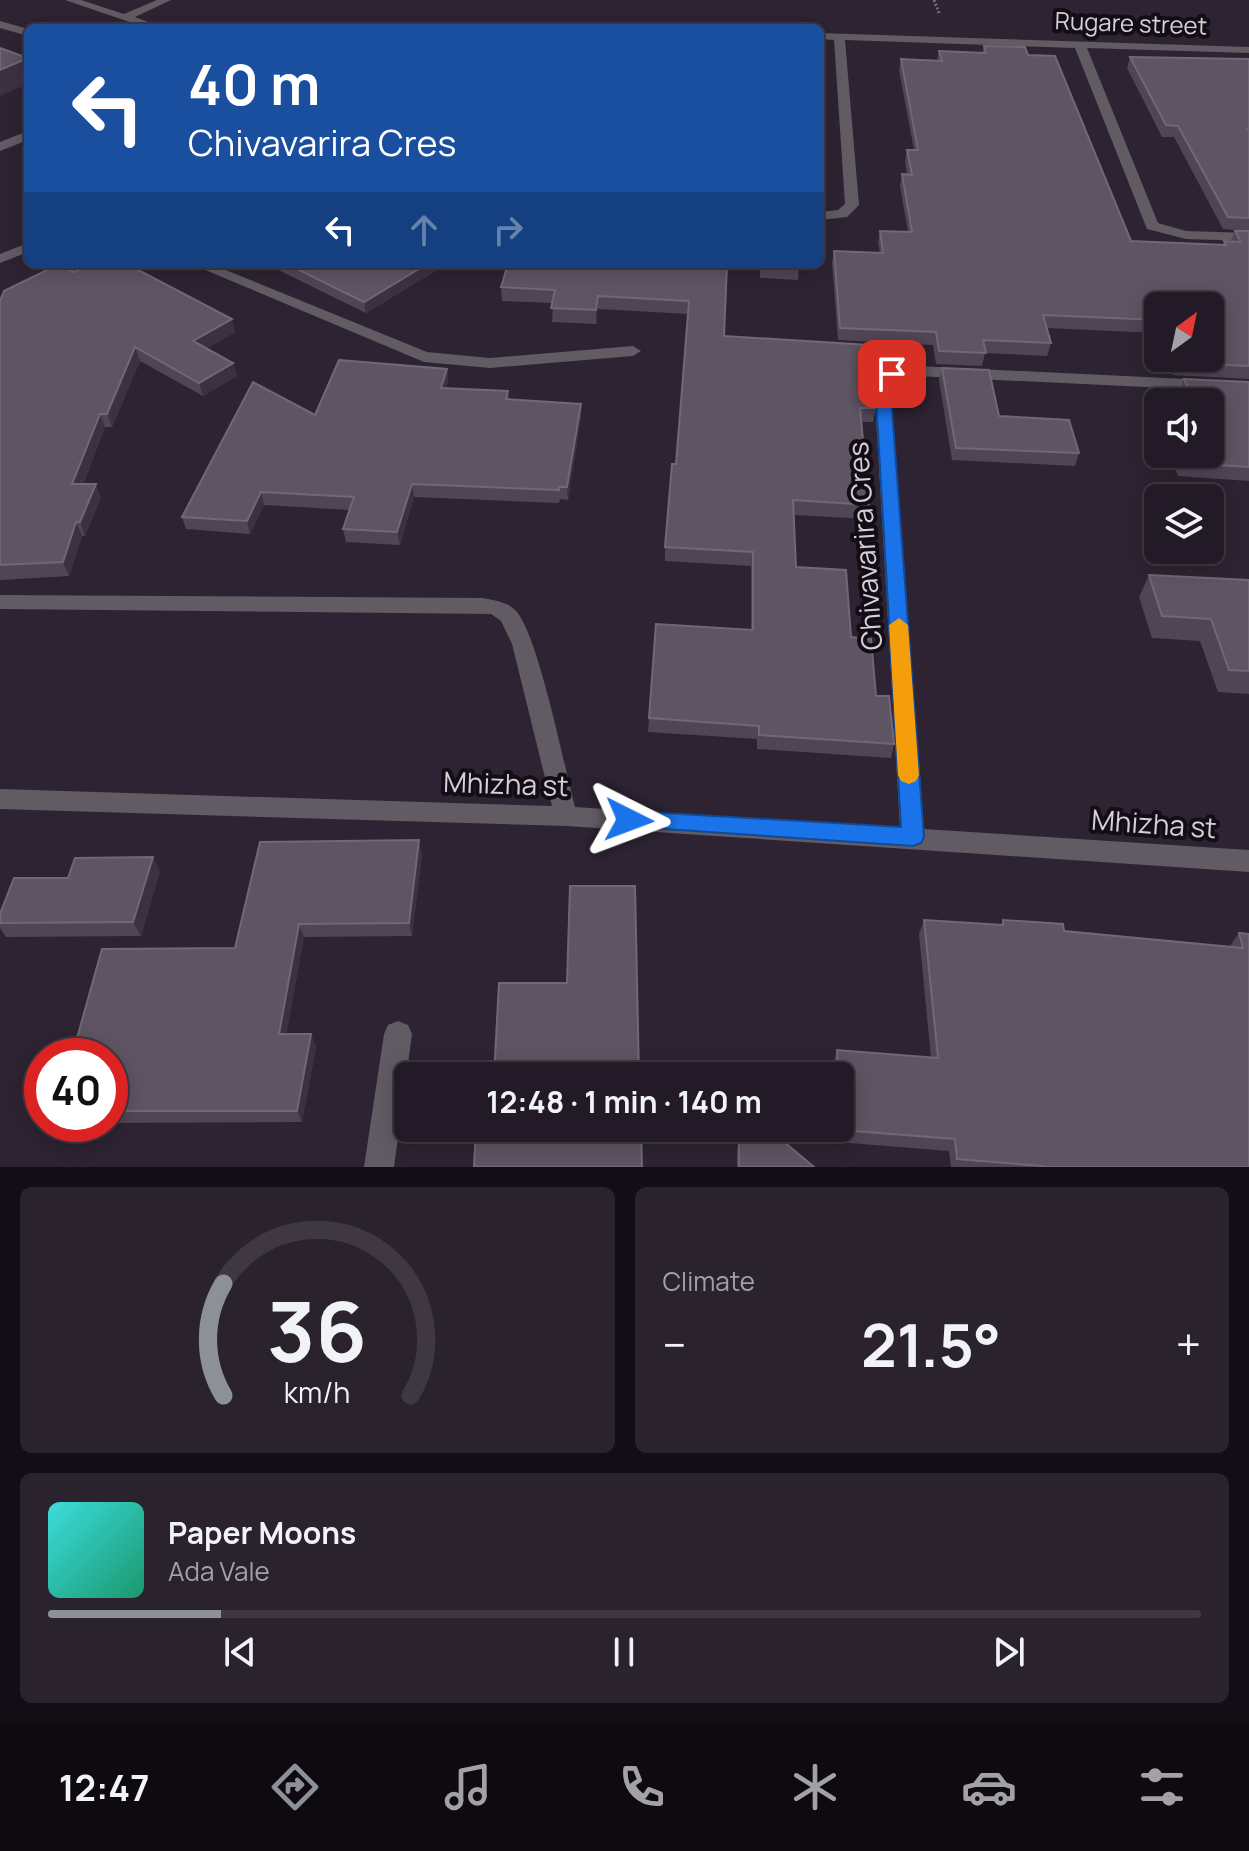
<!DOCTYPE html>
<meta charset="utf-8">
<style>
:root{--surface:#221a26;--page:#2a232e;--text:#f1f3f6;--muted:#a2a1a7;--line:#3f3843;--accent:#8c9099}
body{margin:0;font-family:Manrope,sans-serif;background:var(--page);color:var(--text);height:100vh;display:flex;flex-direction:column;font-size:30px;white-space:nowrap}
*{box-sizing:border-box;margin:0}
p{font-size:26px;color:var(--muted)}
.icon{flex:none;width:44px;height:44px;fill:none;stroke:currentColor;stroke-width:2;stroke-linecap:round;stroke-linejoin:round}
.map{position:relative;height:1167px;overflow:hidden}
.details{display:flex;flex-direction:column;gap:20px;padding:20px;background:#130e15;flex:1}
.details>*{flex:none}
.banner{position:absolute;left:24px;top:24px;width:800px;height:244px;border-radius:12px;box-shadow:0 4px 20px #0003,0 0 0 2px var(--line);background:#1a4fa0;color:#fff;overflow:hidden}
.needle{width:52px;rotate:33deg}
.tools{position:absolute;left:1144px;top:292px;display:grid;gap:16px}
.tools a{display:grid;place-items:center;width:80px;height:80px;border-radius:12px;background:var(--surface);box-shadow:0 4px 20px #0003,0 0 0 2px var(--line);font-size:40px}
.speed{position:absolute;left:24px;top:1038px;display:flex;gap:16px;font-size:40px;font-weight:700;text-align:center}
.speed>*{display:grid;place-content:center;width:104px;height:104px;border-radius:50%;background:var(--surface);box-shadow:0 4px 20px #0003,0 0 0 2px var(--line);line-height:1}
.speed .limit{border:12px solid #d22;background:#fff;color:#111}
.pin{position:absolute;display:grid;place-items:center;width:68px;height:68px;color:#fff;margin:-34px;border-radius:16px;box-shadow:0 4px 12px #0006}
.me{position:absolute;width:88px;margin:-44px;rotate:93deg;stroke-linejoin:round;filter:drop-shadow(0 0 6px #0008)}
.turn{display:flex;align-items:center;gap:28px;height:168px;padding:0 32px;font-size:36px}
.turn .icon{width:104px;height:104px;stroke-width:2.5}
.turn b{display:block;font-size:56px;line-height:68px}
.lanes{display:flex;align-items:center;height:76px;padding:0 32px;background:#0003;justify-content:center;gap:40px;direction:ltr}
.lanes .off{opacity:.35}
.big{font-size:60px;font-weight:700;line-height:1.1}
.details .widget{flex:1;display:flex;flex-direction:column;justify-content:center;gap:12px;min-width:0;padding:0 28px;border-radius:12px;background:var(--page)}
.details .dial{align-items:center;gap:0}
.dial svg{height:208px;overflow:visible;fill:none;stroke:var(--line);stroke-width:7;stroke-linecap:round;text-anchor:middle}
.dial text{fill:var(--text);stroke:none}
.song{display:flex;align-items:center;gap:24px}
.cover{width:96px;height:96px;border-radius:12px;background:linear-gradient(135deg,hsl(180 70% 55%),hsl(160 70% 35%))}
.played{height:8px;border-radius:4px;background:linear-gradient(90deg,var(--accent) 15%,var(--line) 15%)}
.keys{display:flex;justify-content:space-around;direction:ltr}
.heat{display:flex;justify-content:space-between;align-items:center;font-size:44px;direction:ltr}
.details .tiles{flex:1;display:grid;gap:20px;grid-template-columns:1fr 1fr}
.widget:last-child{grid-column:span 2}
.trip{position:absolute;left:394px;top:1062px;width:460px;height:80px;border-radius:12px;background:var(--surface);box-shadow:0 4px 20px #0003,0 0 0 2px var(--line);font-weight:700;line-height:80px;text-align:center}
.dock{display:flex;height:128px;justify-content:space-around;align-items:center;background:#0e0a0f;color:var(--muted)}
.dock .icon{width:56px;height:56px}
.dock .on{color:var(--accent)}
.dock b{font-size:36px;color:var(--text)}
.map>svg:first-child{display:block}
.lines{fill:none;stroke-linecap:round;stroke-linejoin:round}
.path{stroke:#776e7b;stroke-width:3;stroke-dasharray:2 2;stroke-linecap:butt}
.minor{fill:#615b63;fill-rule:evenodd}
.wall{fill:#504555}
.shaded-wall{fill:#3c3141}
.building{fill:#5e5463;stroke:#716776;stroke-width:2}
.route{fill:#1a73e8;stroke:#114b97;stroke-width:2}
.slow{fill:#f59e0b}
.labels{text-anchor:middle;stroke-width:8;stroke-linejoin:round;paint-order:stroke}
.far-street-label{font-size:24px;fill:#d6cfd9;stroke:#130e15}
.street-label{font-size:28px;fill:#d6cfd9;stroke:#130e15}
</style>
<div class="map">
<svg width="1249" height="1167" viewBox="0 0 1249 1167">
<rect width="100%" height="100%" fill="#2d2332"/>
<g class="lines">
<!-- path -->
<path class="path" d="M934 0 939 13"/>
<!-- minor -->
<g class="minor">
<path d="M65 0H81L124 14 157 0H171L135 17 164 28H147Z"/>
<path d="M0 21 28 29V36L0 28Z"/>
<path d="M537 25H604L610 28H531Z"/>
<path d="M820 33 1249 47V53L1087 48 1158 223 1186 231 1249 233V241L1186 239 1147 229 1075 48 845 40 859 205 847 217 820 220V212L838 210 845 204 834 40 820 39Z"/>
<path d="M28 131V140L0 151V142Z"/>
<path d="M28 243V252L0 263V254Z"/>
<path d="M191 264H211L427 352 490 358 633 346 641 351 633 356 490 368 424 362Z"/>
<path d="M916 366 1249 382V392L916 376 897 378 890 383 924 829 1249 850V872L566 826 0 809V789L552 806 512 644 501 621 491 614 0 609V595L482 598C494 600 508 602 516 611 538 634 565 769 575 807L900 828 874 382 886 370Z"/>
<path d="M398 1021 408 1025 412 1034 394 1167H364L384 1034 388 1025Z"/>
</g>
</g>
<!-- wall -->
<g class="wall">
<path d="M984 46 1028 55 1131 241 1223 245 1224 241H1231L1235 231H1249V379L1173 375 1166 358H1210L1158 306V338L1156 333 1046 328 1051 343 1047 356 985 353 982 366 936 364 933 345 838 340 832 263 834 251 880 253 878 243 880 231 908 232 900 186 902 174 907 175 905 161 907 150H914L899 70 901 59 937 60 939 51 982 53Z"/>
<path d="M1130 57 1249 59V231L1223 229 1174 137H1162L1127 68Z"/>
<path d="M820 90 823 116 822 126H820Z"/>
<path d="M266 264H447L366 313Z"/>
<path d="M727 264 724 336 876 408 873 422H861L869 505 867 519 794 515 796 567 851 637 876 696 894 744 891 758 757 749V739L648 732 649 718 751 630V566L665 561V547L676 464 688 314 598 309 596 324 552 322 553 303 502 301 501 287Z"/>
<path d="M760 264H799L798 280 760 278Z"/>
<path d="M0 301 235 332 207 348 233 363 237 376 203 396 140 361 112 427H105L83 484 101 498 85 536H82L69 576 0 580Z"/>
<path d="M942 368 999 416 1079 453 1075 466 952 460 939 380Z"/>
<path d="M447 369 448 381 446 388 508 391 509 400 581 404V416L568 500 560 499 559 503 414 497 400 545 346 542 343 529 350 510 264 505 250 534 186 529 182 517 315 415Z"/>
<path d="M1184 379 1249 382V481L1178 476 1170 454H1210V402H1158V421L1154 411 1159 398 1182 400 1179 392Z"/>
<path d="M1149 575 1249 580V694L1218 692 1200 641 1152 638 1139 597Z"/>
<path d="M422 854 412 936 304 937 286 1034 316 1046 302 1122 110 1123V1056L235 948Z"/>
<path d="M160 871 141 936 6 937 0 928V923L68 878Z"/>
<path d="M924 920 1001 925 1003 920 1064 931 1229 947 1239 933 1249 934V1167H951L949 1151 837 1142V1128H840V1076H834L833 1064 837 1050 931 1058 919 934Z"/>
<path d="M739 1138 814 1167H737V1150Z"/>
</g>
<!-- shaded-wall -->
<g class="shaded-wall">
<path d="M28 58V84L0 96V70Z"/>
<path d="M427 264H447L366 313 364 302Z"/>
<path d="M598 296V309L596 324V310Z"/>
<path d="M232 319 235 332 197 354 193 341Z"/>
<path d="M135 347 140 361 112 427 107 414Z"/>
<path d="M233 363 237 376 203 396 199 383Z"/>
<path d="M447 369 448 381 443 400 441 388Z"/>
<path d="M581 404V416L568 500 567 487Z"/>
<path d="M100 414 105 427 77 498 72 484Z"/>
<path d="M96 484 101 498 85 536 80 522Z"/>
<path d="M412 484 414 497 400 545 397 532Z"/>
<path d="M261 492 264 505 250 534 247 521Z"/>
<path d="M76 522 82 536 69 576 63 562Z"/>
<path d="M419 840 422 854 412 936 409 923Z"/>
<path d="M153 857 160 871 141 936 133 922Z"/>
<path d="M299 924 304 937 284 1046 279 1034Z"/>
<path d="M311 1034 316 1046 302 1122 297 1111Z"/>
</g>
<!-- building -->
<g class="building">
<path d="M984 46 1025 47 1028 55 1055 56 1131 241 1226 245 1224 241 1241 242 1235 231H1249V366L1178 363 1176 358H1210V306H1158V320L1043 315 1051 343 983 340 986 353 939 351 936 332 840 328 834 251 883 253 880 231 912 232 902 174 912 175 907 150H918L901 59 942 61 939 51 986 53Z"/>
<path d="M0 48 28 58 0 70Z"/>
<path d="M1130 57 1249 59V129H1248L1249 131V218L1228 217 1178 126 1166 125Z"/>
<path d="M820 90 823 116H820Z"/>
<path d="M59 264 74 272 90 264H127L232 319 193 341 233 363 199 383 135 347 107 414H100L72 484H96L80 522H76L63 562 0 565V301L4 291Z"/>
<path d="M287 264H427L364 302Z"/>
<path d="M508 264H727L724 336 869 345 876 408H860L869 505 793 500 796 567 846 570 851 637 871 639 876 696H889L894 744 759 735V726L649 718 656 624 753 630V552L665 547 672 464H676L689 301 598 296 596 310 551 308 555 290 501 287Z"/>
<path d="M761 264H799L800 269 761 267Z"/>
<path d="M339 360 447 369 441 388 508 391 506 399 581 404 567 487H559V490L412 484 397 532 343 529 354 497 261 492 247 521 182 517 253 382 315 415Z"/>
<path d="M942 368 989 370 999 416 1069 420 1079 453 956 448Z"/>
<path d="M1184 379 1249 382V467L1184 463 1180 454H1210V402H1161L1159 398 1193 400Z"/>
<path d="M1149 575 1249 580V671L1229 670 1211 619 1162 616Z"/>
<path d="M419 840 409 923 299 924 279 1034H311L297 1111H110V1056H72L102 949 235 948 260 842Z"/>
<path d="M153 857 133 922 0 923V914L14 878H68L75 858Z"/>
<path d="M570 886H635L639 1076H494L499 983H567Z"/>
<path d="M924 920 1003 925V920L1063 924 1064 931 1243 948 1239 933 1249 934V1167H1041V1166L957 1159 955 1139 841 1130 840 1076H838L837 1050 938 1058Z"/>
<path d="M476 1128H641L642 1167H474Z"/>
<path d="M739 1138 783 1141 814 1167H739Z"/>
</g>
<!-- route -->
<path class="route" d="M892 369 899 374 890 383 924 837 921 843 913 846 621 826 618 820 621 813 629 811 901 827 875 382Z"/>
<!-- slow -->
<path class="slow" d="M899 618 908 625 919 775 916 781 909 784 901 781 898 775 889 625Z"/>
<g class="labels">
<!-- far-street labels -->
<g class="far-street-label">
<text transform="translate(1131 24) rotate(2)" y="8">Rugare street</text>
</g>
<!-- street labels -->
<g class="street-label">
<text transform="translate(865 546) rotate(-94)" y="10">Chivavarira Cres</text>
<text transform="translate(506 784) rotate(2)" y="10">Mhizha st</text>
<text transform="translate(1154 824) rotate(4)" y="10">Mhizha st</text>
</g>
</g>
</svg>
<div class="tools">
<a><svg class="needle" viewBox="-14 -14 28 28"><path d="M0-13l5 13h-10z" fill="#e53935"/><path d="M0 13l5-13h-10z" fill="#a2a1a7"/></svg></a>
<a><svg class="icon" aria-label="sound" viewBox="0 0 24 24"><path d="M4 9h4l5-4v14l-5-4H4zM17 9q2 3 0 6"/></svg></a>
<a><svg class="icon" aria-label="layers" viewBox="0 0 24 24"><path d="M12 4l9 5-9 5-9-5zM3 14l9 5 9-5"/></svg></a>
</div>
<div class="speed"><div class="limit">40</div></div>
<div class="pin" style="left:892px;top:374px;background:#d93025"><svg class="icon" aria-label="arrive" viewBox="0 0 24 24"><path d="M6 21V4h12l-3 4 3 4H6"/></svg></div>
<svg class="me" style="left:629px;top:820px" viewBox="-20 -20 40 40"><path d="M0-17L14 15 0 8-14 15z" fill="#1a73e8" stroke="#fff" stroke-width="4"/></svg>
<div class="trip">12:48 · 1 min · 140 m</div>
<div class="banner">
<div class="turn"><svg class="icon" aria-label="left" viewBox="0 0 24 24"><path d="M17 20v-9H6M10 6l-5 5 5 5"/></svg><div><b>40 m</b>Chivavarira Cres</div></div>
<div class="lanes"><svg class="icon" aria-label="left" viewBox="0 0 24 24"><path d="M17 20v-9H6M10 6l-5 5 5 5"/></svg><svg class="icon off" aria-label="ahead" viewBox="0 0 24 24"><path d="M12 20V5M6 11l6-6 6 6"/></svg><svg class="icon off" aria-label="right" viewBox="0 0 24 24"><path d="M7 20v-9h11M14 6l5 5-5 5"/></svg></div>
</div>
</div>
<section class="details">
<div class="tiles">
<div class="widget dial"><svg viewBox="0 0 100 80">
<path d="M14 69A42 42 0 1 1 86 69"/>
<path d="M14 69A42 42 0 0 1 14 26" stroke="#8c9099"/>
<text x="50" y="56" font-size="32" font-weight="700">36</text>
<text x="50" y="72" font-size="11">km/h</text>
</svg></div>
<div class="widget"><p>Climate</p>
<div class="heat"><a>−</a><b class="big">21.5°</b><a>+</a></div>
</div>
<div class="widget">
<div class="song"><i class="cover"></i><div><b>Paper Moons</b><p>Ada Vale</p></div></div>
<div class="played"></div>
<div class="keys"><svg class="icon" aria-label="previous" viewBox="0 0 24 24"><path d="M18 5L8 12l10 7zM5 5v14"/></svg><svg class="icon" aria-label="pause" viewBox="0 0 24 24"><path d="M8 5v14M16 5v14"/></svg><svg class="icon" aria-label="next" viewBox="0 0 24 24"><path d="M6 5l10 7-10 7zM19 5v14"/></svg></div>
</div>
</div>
</section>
<nav class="dock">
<b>12:47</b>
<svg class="icon on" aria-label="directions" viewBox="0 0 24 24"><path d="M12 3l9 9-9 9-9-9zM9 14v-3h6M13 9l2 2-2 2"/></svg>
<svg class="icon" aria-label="music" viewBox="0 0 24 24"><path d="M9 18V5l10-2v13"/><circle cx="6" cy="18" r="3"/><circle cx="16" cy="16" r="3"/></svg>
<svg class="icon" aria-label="phone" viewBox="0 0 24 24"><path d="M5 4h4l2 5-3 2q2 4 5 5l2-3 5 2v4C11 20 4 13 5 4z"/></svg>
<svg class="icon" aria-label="climate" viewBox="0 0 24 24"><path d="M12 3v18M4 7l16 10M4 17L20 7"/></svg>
<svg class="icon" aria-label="car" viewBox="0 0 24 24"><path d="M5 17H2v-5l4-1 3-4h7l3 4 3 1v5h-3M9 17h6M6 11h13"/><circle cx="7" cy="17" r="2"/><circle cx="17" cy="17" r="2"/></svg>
<svg class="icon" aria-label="filters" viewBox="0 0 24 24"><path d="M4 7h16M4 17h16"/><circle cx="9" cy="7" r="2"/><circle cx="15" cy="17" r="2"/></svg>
</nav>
